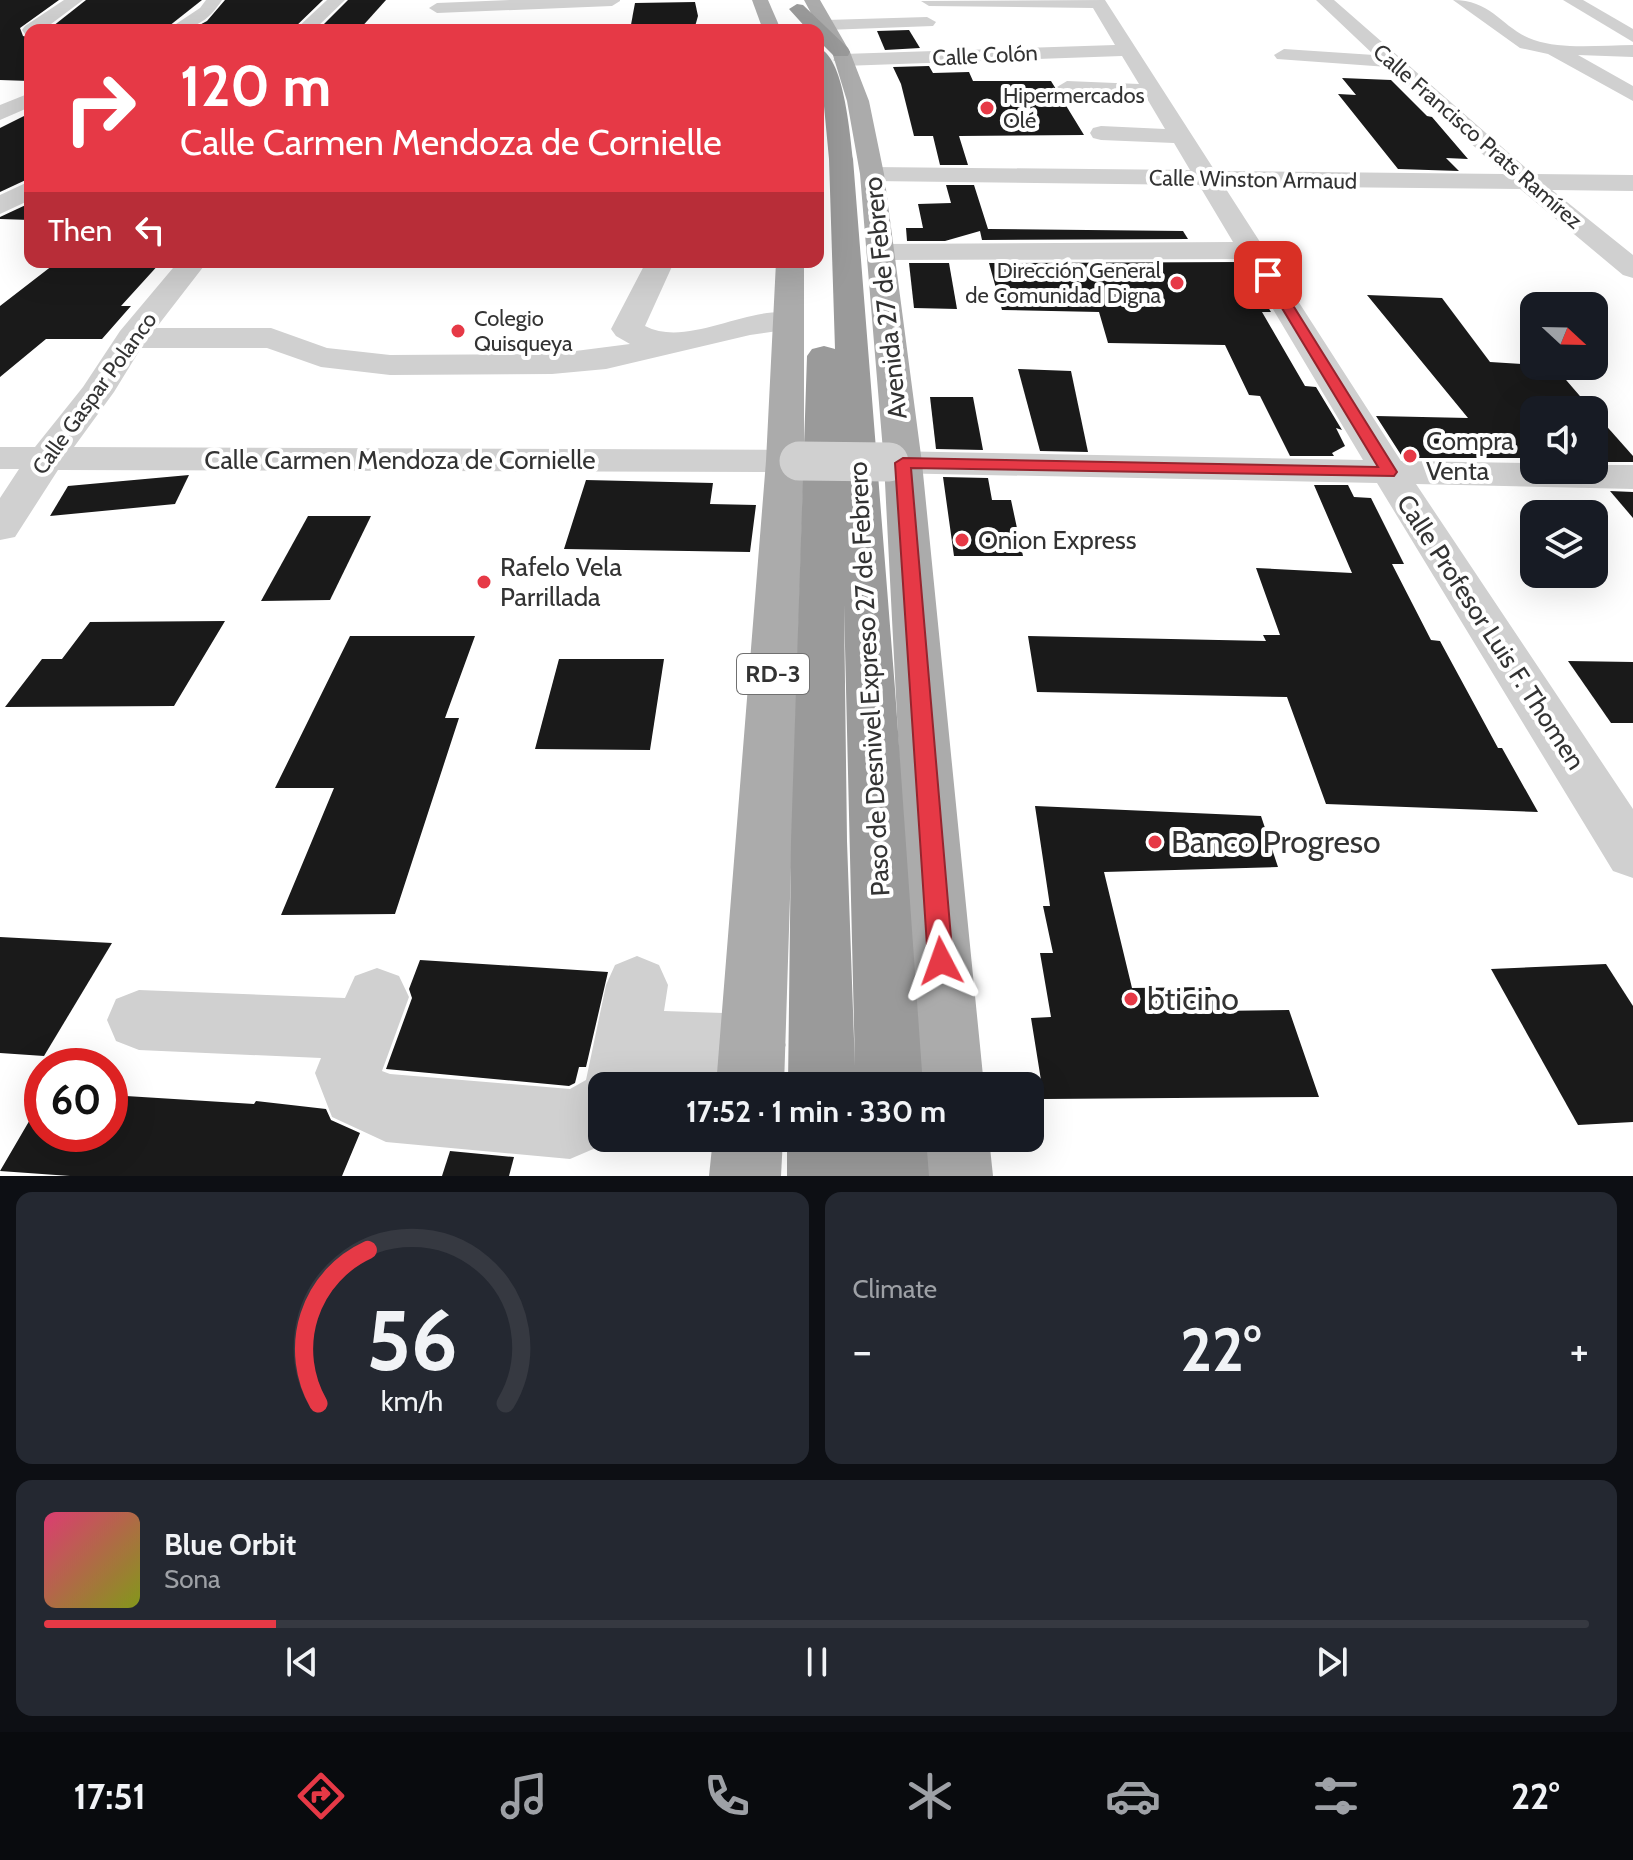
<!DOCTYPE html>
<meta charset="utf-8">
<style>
:root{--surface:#171b24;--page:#242831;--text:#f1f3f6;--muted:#9ea1a6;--line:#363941;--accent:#e63946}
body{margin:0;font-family:Cabin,sans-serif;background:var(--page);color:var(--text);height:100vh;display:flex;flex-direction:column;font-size:30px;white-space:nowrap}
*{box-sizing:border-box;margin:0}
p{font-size:26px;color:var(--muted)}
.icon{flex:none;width:44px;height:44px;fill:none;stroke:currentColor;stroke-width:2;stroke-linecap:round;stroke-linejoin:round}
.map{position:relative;height:1176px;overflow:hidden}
.sheet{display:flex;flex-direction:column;gap:16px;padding:16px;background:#0d0f14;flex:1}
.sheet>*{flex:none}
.guide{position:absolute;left:24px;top:24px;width:800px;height:244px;border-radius:16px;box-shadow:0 8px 32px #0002;background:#e63946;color:#fff;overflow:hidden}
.needle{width:52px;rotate:112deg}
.tools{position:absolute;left:1520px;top:292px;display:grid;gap:16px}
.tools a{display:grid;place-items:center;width:88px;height:88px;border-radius:16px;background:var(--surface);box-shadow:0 8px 32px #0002;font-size:40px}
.speed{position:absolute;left:24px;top:1048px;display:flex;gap:16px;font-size:40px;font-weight:700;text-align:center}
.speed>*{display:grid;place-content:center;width:104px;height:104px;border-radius:50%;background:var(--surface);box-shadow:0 8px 32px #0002;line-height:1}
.speed .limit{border:12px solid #d22;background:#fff;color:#111}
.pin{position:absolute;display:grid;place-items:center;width:68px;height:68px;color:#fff;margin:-34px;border-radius:16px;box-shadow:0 4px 12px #0006}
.me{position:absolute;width:88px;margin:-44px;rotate:356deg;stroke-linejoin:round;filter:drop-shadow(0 0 6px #0008)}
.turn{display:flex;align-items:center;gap:28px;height:168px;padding:0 24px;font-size:36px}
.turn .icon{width:104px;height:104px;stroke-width:2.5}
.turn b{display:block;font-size:56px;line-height:68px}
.then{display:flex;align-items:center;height:76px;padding:0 24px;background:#0003;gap:16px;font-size:30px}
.big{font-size:60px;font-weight:700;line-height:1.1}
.sheet .tile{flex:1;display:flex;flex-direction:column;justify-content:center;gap:12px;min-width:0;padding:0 28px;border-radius:16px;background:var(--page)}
.sheet .dial{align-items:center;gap:0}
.dial svg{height:208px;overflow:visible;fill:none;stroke:var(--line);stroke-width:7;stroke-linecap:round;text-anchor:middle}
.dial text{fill:var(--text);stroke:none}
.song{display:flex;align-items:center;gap:24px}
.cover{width:96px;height:96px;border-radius:12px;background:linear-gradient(135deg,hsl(340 70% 55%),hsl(70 70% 35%))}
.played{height:8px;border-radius:4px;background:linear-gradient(90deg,var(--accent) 15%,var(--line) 15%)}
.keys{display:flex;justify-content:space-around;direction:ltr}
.heat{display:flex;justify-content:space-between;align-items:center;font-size:44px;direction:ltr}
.sheet .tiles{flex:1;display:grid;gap:16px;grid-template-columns:1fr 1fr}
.tile:last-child{grid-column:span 2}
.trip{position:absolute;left:588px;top:1072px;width:456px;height:80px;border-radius:16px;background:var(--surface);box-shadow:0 8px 32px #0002;font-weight:700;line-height:80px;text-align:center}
.menu{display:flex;height:128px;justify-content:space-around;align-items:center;background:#090b0e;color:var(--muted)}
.menu .icon{width:56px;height:56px}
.menu .active{color:var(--accent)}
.menu b{font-size:36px;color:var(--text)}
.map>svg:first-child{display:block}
.building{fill:#1a1a1a}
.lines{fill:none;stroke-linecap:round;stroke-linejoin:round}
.minor{fill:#d0d0d0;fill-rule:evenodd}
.major{fill:#ababab;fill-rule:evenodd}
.highway{fill:#9a9a9a;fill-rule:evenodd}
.minor-bridge{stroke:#d0d0d0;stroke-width:39}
.route{fill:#e63946;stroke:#96252e;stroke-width:2}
.poi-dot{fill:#e63946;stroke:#fff;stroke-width:3}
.labels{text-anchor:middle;stroke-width:8;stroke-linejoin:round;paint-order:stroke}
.far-street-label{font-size:22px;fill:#333;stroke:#fff}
.far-poi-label{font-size:22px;fill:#333;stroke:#fff;text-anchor:start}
.shield{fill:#fff;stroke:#707070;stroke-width:2}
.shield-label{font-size:24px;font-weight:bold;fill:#333}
.street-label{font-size:26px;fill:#333;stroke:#fff}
.poi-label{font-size:26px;fill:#333;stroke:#fff;text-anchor:start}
.near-poi-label{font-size:32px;fill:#333;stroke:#fff;text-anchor:start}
</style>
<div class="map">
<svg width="1633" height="1176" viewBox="0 0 1633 1176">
<rect width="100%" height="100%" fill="#fff"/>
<!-- building -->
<g class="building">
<path d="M0 0H59L20 28 23 36 30 38V81L0 80Z"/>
<path d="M86 0H202L164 30H48Z"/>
<path d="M225 0H323L292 30H190L207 21Z"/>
<path d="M348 0H386L359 30H318Z"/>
<path d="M695 2 698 16 694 30H630L635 3Z"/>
<path d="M909 30 920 48 885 50 877 31Z"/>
<path d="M929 66 933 73 969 72 973 81H1051L1084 135 959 136 968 165H940L933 136H914L901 84 893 67Z"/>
<path d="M1342 78 1391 80 1427 116 1432 117 1468 159 1446 158 1459 171 1398 169 1338 94 1356 95Z"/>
<path d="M30 113V178L0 192V128Z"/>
<path d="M946 185H974L988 229 1183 231 1188 239 982 240 980 231 945 241H907L906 228H923L918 204 951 203Z"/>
<path d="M30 203V220L0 219V217Z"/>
<path d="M57 262H161L121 306H131L102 339H46L0 377V306Z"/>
<path d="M1241 262 1271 312H1262L1305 386 1316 387 1342 430 1336 428 1345 446 1332 453 1334 456H1290L1260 396 1249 395 1225 345 1108 343 1099 312 1002 310 989 263Z"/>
<path d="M909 263H949L957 309 914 308Z"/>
<path d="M1367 295 1442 298 1490 362 1554 366 1592 410H1540L1534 403V458H1403L1376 416 1468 418Z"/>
<path d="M1018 369 1071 371 1088 452 1040 451Z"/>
<path d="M930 397H973L983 450 936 449Z"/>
<path d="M1594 412 1633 456V462H1594Z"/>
<path d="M189 475 175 504 50 516 68 486Z"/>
<path d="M943 477 988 478 992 500H1011L1023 556H954Z"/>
<path d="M586 480 713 483 710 504 756 505 750 552 564 549Z"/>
<path d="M1314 485H1348L1354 497 1371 498 1404 564H1392L1431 640 1440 641 1498 748H1502L1538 812 1326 804 1287 697 1037 692 1028 636 1266 641 1263 635H1280L1256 568 1352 573Z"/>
<path d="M1610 491 1633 492V518Z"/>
<path d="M308 516H371L330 600 261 601Z"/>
<path d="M225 621 174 706 5 707 42 659H62L90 622Z"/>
<path d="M350 636H475L445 718H459L395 914 281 915 334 788H275Z"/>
<path d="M559 659H664L650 750 535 749Z"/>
<path d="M1568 661 1633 662V723H1611Z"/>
<path d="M1035 806 1261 816 1278 867 1104 872 1132 988 1210 987 1217 1011 1289 1010 1319 1097 1044 1099 1031 1018 1051 1017 1040 953H1053L1043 906H1050Z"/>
<path d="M0 937 112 943 44 1056 0 1053Z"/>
<path d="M420 960 608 972 586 1067H579L575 1083 569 1086 386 1069 412 998 409 989Z"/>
<path d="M1606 964 1633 1006V1122L1578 1125 1491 969Z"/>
<path d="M110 1095 254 1104 256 1101 326 1109 331 1120 360 1133 342 1176H70L0 1171 42 1099V1134H110Z"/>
<path d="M450 1151 514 1157 509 1176H442Z"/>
</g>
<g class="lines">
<!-- minor -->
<g class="minor">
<path d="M64 0H83L43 30H30V35L25 34 22 30 25 26Z"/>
<path d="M206 0H222C208 22 193 30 167 30L200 8Z"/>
<path d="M327 0H345L314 30H295Z"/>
<path d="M511 0H620V1L612 6 437 13 429 8 437 3Z"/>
<path d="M1105 0 1215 171 1504 174 1388 67 1277 59 1274 55 1284 49 1374 55 1316 0H1334L1533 174 1633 175V191L1552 190 1633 255V278L1623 275 1520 189 1224 186 1401 461 1534 463V470H1594V465H1633V489L1416 484 1633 809V878L1613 871 1377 483 889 473 876 470 870 462 876 454 889 451 1363 460 1243 259 881 260 871 258 867 252 871 246 881 244 1233 242 1199 185 872 181 863 179 860 174 863 169 872 167 1190 170 1174 143 1101 140 1093 138 1090 133 1093 128 1101 126 1165 129 1146 97 1067 93 1057 87 1067 81 1139 84 1122 56 843 66 833 60 843 54 1115 45 1093 8 929 6 921 1Z"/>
<path d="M1453 0C1493 0 1502 29 1534 40 1563 50 1602 45 1633 45V57L1578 55 1633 86V101L1548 54 1520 48Z"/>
<path d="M1563 0H1583L1633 29V42Z"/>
<path d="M927 17 936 22 933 26 826 30 817 25 826 20Z"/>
<path d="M30 93V107L0 120V105Z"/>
<path d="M30 181V200L0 214V195Z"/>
<path d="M178 262H207L156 328H271L327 348 390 355 552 354 630 344 616 336 611 329 646 262H674L645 326C689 349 751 302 799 314L804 321 799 328 750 335 606 369 552 374 390 375 321 367 267 348H141L114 392 74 447 799 450 812 453 818 461 812 469 799 472 58 470 15 537 0 540V498L19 469H0V447H35L83 387 120 331Z"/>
<path d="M637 956 659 965 668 985 664 1011 753 1014 776 1023 786 1045 776 1067 753 1076 654 1073 652 1086H602V1138H619L570 1159 386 1142 332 1117 315 1073 321 1058 139 1050 116 1041 107 1020 116 999 139 990 345 998 355 976 377 968 399 976 409 997 382 1071 390 1074 570 1089 586 1080 606 985 615 965Z"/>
</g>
<!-- major -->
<g class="major">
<path d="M752 0H768L781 30H763Z"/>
<path d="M804 0H820L850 52 869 101 884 174 922 463 984 1086H916L884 463 860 174 847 101 832 52Z"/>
<path d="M776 262H804V461L784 1086H716L766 461Z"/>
<path d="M713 1138H783L781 1176H709Z"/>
<path d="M919 1138H989L993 1176H921Z"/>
</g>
<!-- highway -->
<g class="highway">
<path d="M797 4 803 5 848 48 850 52 848 56H834L818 40V30H808L789 9Z"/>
<path d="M818 48C844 55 850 135 853 159L895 689 923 1086H788L791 841 807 356 812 349 824 346 835 349 829 159 822 85 818 76ZM844 604 855 1067 847 841Z"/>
<path d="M787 1138H926L929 1176H787Z"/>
</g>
<!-- minor-bridge -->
<path class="minor-bridge" d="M799 461 889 462"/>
</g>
<!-- route -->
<path class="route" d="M1268 271 1274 275 1397 472 1394 476 911 468 953 961 950 969 941 973 932 969 928 961 895 463 903 458 1378 467 1262 275Z"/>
<!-- markers -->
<g class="poi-dot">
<circle cx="987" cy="108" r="8"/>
<circle cx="1177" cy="283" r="8"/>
<circle cx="458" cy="331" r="8"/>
<circle cx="1410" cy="456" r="8"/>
<circle cx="962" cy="540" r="8"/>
<circle cx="484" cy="582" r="8"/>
<circle cx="1155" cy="842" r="8"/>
<circle cx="1131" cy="999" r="8"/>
</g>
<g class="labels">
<!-- far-street labels -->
<g class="far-street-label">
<text transform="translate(985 55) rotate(-3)" y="8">Calle Colón</text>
<text transform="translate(1478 136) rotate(41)" y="8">Calle Francisco Prats Ramírez</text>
<text transform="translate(1253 179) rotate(1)" y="8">Calle Winston Armaud</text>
<text transform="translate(94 393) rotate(-54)" y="8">Calle Gaspar Polanco</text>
</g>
<!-- far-poi labels -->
<g class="far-poi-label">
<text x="1003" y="103">Hipermercados<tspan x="1003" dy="25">Olé</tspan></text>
<text x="1161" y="278" text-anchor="end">Dirección General<tspan x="1161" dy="25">de Comunidad Digna</tspan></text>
<text x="474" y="326">Colegio<tspan x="474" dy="25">Quisqueya</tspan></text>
</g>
<!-- shield labels -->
<rect class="shield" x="737" y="654" width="72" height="40" rx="6"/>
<g class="shield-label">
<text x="773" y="682">RD-3</text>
</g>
<!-- street labels -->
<g class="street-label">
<text transform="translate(885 298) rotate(-96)" y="9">Avenida 27 de Febrero</text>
<text x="400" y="469">Calle Carmen Mendoza de Cornielle</text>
<text transform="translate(1491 632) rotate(57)" y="9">Calle Profesor Luis F. Thomen</text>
<text transform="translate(869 679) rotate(-93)" y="9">Paso de Desnivel Expreso 27 de Febrero</text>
</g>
<!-- poi labels -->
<g class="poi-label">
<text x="1426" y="450">Compra<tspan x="1426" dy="30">Venta</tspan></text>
<text x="978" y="549">Onion Express</text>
<text x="500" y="576">Rafelo Vela<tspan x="500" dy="30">Parrillada</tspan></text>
</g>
<!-- near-poi labels -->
<g class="near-poi-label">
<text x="1171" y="853">Banco Progreso</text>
<text x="1147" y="1010">bticino</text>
</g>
</g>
</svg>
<div class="tools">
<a><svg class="needle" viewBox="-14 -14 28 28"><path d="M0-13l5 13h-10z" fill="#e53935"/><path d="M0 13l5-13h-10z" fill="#9ea1a6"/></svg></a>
<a><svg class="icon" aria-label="sound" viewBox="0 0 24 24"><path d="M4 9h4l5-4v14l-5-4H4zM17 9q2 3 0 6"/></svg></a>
<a><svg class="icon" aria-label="layers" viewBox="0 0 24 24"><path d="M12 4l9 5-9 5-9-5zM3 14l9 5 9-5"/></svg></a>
</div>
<div class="speed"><div class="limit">60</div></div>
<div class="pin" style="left:1268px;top:275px;background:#d93025"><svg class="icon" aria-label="arrive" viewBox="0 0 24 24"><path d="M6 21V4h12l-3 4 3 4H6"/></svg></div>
<svg class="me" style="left:941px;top:961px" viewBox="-20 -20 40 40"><path d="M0-17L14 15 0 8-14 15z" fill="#e63946" stroke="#fff" stroke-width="4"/></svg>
<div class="trip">17:52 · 1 min · 330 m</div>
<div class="guide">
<div class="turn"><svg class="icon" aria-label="right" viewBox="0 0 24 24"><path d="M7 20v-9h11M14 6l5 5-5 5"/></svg><div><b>120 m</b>Calle Carmen Mendoza de Cornielle</div></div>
<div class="then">Then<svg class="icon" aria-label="left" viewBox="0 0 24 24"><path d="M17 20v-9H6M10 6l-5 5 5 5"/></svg></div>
</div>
</div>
<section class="sheet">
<div class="tiles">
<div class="tile dial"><svg viewBox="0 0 100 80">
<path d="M14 69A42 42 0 1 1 86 69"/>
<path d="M14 69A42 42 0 0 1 33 10" stroke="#e63946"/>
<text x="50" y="56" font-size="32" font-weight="700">56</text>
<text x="50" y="72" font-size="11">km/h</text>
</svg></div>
<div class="tile"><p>Climate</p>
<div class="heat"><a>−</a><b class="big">22°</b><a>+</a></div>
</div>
<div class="tile">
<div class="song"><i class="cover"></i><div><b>Blue Orbit</b><p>Sona</p></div></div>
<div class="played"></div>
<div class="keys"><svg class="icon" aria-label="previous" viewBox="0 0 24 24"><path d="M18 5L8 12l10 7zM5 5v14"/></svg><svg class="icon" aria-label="pause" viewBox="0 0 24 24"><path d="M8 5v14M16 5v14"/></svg><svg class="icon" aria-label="next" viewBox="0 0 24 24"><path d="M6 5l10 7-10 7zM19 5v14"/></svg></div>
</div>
</div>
</section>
<nav class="menu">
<b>17:51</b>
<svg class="icon active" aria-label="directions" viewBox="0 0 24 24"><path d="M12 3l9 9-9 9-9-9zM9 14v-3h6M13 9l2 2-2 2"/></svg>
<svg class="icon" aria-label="music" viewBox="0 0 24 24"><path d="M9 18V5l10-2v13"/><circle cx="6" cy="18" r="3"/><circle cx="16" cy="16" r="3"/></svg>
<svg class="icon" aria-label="phone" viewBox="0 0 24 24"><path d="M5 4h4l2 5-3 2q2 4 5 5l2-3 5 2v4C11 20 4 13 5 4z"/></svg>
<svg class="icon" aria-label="climate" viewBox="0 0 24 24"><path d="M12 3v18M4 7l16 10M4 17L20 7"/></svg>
<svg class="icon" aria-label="car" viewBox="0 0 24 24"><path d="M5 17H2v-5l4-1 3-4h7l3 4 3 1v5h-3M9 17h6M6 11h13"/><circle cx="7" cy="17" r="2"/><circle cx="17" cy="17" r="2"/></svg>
<svg class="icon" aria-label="filters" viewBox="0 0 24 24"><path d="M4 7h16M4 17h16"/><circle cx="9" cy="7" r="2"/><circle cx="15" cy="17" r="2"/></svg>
<b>22°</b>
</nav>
